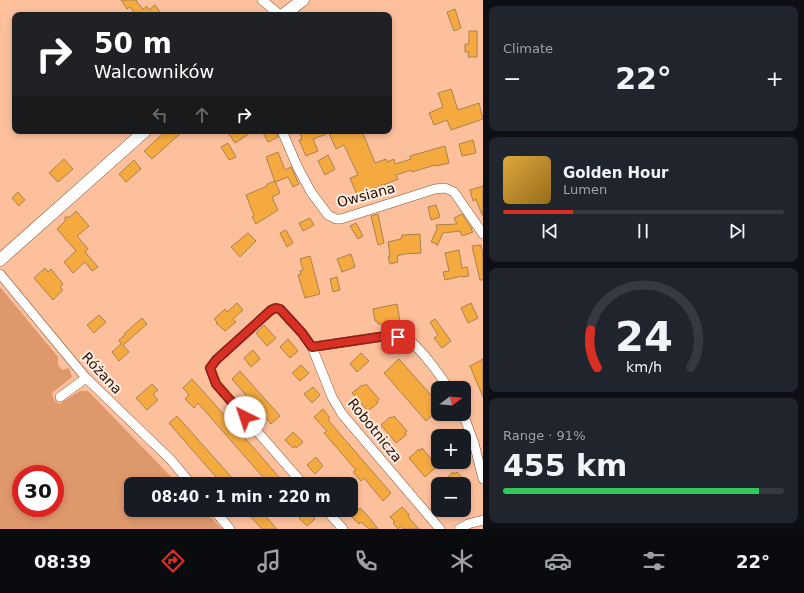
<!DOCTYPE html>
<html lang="en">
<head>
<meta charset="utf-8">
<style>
  body { margin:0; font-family:"DejaVu Sans",sans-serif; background:#20242c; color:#f1f3f6; height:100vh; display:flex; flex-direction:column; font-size:15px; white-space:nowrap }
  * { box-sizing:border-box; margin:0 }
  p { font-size:13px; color:#9ea1a6 }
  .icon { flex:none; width:22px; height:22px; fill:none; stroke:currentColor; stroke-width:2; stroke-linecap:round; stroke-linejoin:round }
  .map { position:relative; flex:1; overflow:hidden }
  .details { display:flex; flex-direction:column; gap:6px; padding:6px; background:#0d0f14; width:321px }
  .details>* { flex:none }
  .banner { position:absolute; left:12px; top:12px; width:380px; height:122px; border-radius:8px; box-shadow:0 2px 6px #0003; background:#202124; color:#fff; overflow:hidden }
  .needle { width:26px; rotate:74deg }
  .tools { position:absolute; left:431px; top:381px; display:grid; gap:8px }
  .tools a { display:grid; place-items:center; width:40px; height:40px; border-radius:8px; background:#171b24; box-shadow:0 2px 6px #0003; font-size:20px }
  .speed { position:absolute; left:12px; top:465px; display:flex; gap:8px; font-size:20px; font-weight:700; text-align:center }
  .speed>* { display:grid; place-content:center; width:52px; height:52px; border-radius:50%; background:#171b24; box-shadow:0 2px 6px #0003; line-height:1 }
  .speed .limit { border:6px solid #d22; background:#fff; color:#111 }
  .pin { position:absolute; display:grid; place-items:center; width:34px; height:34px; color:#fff; margin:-17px; border-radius:8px; box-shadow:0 2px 6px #0006 }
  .me { position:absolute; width:44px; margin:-22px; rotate:319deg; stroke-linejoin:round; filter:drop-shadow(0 0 3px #0008) }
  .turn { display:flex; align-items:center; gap:14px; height:84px; padding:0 16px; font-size:18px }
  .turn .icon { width:52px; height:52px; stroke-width:2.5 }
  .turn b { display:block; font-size:28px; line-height:34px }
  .lanes { display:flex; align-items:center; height:38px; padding:0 16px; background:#0003; justify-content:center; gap:20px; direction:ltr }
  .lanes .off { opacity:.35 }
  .big { font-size:30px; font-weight:700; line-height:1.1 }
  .details .card { flex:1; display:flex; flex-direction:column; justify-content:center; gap:6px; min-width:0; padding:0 14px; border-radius:8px; background:#20242c }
  .details .dial { align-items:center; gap:0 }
  .dial svg { height:104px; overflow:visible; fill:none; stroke:#363941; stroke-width:7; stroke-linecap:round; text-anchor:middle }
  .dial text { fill:#f1f3f6; stroke:none }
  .song { display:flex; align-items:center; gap:12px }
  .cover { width:48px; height:48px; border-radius:6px; background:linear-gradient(135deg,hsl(40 70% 55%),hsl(40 70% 35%)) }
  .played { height:4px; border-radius:2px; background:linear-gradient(90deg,#d93025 25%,#363941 25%) }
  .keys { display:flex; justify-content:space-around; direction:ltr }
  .heat { display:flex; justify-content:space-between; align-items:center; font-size:22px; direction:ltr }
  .charge { height:6px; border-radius:3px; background:linear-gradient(90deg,#34c759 91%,#363941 0) }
  .trip { position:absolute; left:124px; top:477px; width:234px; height:40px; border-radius:8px; background:#171b24; box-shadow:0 2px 6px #0003; font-weight:700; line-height:40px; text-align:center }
  .tabs { display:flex; height:64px; justify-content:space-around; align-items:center; background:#090b0e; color:#9ea1a6 }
  .tabs .icon { width:28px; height:28px }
  .tabs .selected { color:#d93025 }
  .tabs b { font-size:18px; color:#f1f3f6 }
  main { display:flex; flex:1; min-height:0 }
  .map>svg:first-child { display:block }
</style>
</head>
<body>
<main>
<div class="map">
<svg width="483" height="529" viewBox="0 0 483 529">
  <rect width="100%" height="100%" fill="#fdc09d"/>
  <path fill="#df976c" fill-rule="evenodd" d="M0 287 58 357V365L62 370 69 368 72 377 52 393 54 400 59 404 80 391H88L178 484H131V510H204L222 529H0ZM21 474H55V508H21Z"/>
  <g fill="#f5aa40" stroke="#aa814e">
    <path d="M121 0H137L136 1 143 9 147 6 149 10 155 5 162 15H136L130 7 127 9Z"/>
    <path d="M455 9 461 28 454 31 447 12Z"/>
    <path d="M469 31H477V57H468L469 52H465V44H469Z"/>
    <path d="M451 89 458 110 479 103 483 119 451 130 447 120 434 125 429 113 443 107 438 93Z"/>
    <path d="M166 131H183L152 159 144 151Z"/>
    <path d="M227 131H253L235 143Z"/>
    <path d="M262 131H275L278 137 268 142Z"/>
    <path d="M299 131H362L375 163 386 159 387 162 394 159 395 164 411 159 410 156 445 146 449 163 436 166 435 165 412 172 411 170 396 175 398 179 371 190 373 196 360 202 350 178 358 175 344 145 336 149 329 133 313 139 318 151 306 156 299 140 302 139Z"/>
    <path d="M473 140 476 153 462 156 459 144Z"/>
    <path d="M228 143 236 157 229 160 221 147Z"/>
    <path d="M278 152 285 170 291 167 299 184 293 187 288 177 275 182 266 157Z"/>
    <path d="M328 155 335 169 325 175 318 161Z"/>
    <path d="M64 159 73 169 58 182 49 173Z"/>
    <path d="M134 160 141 169 126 182 119 174Z"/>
    <path d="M275 181 280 193 272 197 274 200H273L278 210 256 224 252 217 254 216 246 195 267 186V184Z"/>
    <path d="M483 186V215H482L476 199 473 201 470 190Z"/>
    <path d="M18 192 25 200 19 206 12 198Z"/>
    <path d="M436 205 440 217 431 220 428 207Z"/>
    <path d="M76 211 89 226 77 236 88 249 85 252 98 267 92 271 85 262 73 273 64 262 76 251 57 229 65 221V217H70Z"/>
    <path d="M378 214 384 243 378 245 371 216Z"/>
    <path d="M462 214 472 229H471L473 232 462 236 460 231 443 233 437 246V244L431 242 437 229 436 225 457 224 454 218Z"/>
    <path d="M310 218 314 225 303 231 299 223Z"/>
    <path d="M356 223 363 236 358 239 350 226Z"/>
    <path d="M286 230 293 243 287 247 280 233Z"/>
    <path d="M248 233 256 241 240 257 231 247Z"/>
    <path d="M420 234 421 253 404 254 397 256 398 262 390 264 388 257H390L388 242 401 239 402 235Z"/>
    <path d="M481 245 483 255V280H480L472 246Z"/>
    <path d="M459 250 462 268 467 267 469 276 462 277V276L445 280 443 272 449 271 445 253Z"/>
    <path d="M351 254 355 267 342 272 337 259Z"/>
    <path d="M310 256 320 294 305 298 298 275 301 274 300 271 303 270 300 259Z"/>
    <path d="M45 268 48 272 51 269 63 284 60 287 63 290 53 300 34 278Z"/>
    <path d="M337 277 340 290 333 292 330 279Z"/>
    <path d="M237 303 243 310 233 319 236 322 225 331 216 323 217 322 214 319 225 309 227 312Z"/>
    <path d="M471 303 478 318 468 323 461 308Z"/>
    <path d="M397 304 400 321 381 325 380 323 378 324 377 321H375L373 309Z"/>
    <path d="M99 315 106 322 94 333 87 325Z"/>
    <path d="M142 318 147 324 123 345 129 352 119 361 112 352 121 344 119 340 125 335 124 334Z"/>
    <path d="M435 319 451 341 442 348 434 338 438 335 430 322Z"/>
    <path d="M264 325 276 338 267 346 256 333Z"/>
    <path d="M288 339 298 351 290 358 280 347Z"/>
    <path d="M253 350 260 359 251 367 244 358Z"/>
    <path d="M361 353 369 361 357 372 350 364Z"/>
    <path d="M399 359 438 403V410L426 421 384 373Z"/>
    <path d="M483 359V397L470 366Z"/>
    <path d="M301 365 309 373 300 381 292 373Z"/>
    <path d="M240 371 280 416 271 424 232 379Z"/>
    <path d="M192 379 244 437 285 484H269L198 403 194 408 185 399 189 395 183 388Z"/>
    <path d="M152 384 158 390 153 394 158 400 147 410 136 398Z"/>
    <path d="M366 384 379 399 377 402 378 403 368 411 352 393 362 385 363 386Z"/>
    <path d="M313 387 320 395 312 403 304 394Z"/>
    <path d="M323 409 330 418 328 420 391 493 383 501 364 478 361 481 353 472 356 470 324 433 327 431 314 417Z"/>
    <path d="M177 416 233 479 231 480 234 484H222L169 423Z"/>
    <path d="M394 416 407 431 405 433 406 435 396 443 381 425 390 417 392 418Z"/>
    <path d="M293 432 303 442 296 448 295 446 293 448 285 440Z"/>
    <path d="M422 448 435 464 433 466 435 468 425 477 409 458 419 449 420 451Z"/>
    <path d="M316 457 323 466 315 474 307 465Z"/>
    <path d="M453 472 454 474 457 472 468 484H440Z"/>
    <path d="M402 507 409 514 408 516 410 519 419 529H403L401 526 398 529 393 523 395 522 390 517Z"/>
    <path d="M360 508 368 516 378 529H369L361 522 359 524 351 516Z"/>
    <path d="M253 510H260L277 529H262L248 514Z"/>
    <path d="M307 510 315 519 307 526 299 518Z"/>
  </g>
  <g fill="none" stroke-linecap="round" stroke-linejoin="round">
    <defs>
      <g id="minor">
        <path d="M262 0 280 15"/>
        <path d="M282 131 298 168 311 192 328 215 336 219H341L435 189 445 188 454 192 483 234"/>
        <path d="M0 274 86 378 171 460 191 484"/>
        <path d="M312 347 386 336C394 336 401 337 408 340 419 346 441 376 448 388"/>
        <path d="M60 397 86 378"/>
        <path d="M463 414 474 443 483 479"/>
        <path d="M303 484 216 384 210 368 216 360 271 310 276 308 280 309 302 333 312 347 332 397 342 414 440 529"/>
        <path d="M214 510 230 529"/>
        <path d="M326 510 343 529"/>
        <path d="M459 529 468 524 483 520"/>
      </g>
      <g id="tertiary">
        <path d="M283 15 303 0"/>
        <path d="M0 260 145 131"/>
      </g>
    </defs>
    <use href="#minor" stroke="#865131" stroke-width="10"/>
    <use href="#tertiary" stroke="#865131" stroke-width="13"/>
    <use href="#minor" stroke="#fff" stroke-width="9"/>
    <use href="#tertiary" stroke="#fff" stroke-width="12"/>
  </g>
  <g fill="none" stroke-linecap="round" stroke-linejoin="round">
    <defs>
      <path id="route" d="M245 417 216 384 210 368 216 360 271 310 276 308 280 309 302 333 312 347 386 336 398 337"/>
    </defs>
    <use href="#route" stroke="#8d1f18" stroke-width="10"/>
    <use href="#route" stroke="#d93025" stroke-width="7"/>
  </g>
  <g text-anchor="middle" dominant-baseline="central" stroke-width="4" stroke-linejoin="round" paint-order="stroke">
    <g font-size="14" fill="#251004" stroke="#ffece1">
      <text transform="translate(366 195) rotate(-15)">Owsiana</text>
      <text transform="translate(102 373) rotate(47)">Różana</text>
      <text transform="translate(375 430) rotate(51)">Robotnicza</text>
    </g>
  </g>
</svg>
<div class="tools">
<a><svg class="needle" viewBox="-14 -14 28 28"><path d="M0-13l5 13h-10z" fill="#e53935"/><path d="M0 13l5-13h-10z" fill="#9ea1a6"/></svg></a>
<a>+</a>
<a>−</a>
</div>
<div class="speed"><div class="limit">30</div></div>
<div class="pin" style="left:398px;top:337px;background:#d93025"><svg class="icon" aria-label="arrive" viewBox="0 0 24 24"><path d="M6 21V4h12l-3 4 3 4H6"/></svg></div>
<svg class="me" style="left:245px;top:417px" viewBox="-20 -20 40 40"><circle r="19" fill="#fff"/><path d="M0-13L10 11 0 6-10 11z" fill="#d93025"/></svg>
<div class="trip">08:40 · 1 min · 220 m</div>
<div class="banner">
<div class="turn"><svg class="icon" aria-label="right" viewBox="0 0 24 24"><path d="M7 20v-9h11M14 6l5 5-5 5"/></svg><div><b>50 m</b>Walcowników</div></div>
<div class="lanes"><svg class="icon off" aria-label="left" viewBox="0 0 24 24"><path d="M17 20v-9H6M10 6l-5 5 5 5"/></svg><svg class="icon off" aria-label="ahead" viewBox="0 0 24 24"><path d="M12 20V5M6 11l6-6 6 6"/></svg><svg class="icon" aria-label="right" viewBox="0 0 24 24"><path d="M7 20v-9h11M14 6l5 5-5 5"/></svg></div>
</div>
</div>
<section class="details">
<div class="card"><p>Climate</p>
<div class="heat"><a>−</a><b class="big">22°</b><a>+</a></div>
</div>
<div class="card">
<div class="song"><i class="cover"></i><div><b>Golden Hour</b><p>Lumen</p></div></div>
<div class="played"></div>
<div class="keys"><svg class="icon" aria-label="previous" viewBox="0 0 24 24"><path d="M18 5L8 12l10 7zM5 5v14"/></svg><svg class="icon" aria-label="pause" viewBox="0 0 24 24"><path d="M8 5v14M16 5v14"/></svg><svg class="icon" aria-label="next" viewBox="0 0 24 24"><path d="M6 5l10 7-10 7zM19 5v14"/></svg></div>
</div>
<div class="card dial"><svg viewBox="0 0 100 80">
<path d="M14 69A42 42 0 1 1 86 69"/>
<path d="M14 69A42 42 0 0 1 9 40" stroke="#d93025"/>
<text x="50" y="56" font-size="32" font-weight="700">24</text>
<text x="50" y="72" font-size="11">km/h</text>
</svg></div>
<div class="card"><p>Range · 91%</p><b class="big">455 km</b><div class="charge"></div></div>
</section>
</main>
<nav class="tabs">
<b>08:39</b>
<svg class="icon selected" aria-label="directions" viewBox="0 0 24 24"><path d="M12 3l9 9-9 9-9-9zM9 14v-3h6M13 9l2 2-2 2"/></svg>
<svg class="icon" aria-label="music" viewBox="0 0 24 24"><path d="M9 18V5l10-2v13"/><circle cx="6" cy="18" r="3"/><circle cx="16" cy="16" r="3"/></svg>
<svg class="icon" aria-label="phone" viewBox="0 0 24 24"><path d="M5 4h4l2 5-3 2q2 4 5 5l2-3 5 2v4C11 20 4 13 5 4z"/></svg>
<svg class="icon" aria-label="climate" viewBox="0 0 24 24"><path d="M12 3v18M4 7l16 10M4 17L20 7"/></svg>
<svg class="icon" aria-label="car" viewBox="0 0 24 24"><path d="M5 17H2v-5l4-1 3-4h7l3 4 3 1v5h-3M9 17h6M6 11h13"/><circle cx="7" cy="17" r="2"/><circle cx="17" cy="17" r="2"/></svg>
<svg class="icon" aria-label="filters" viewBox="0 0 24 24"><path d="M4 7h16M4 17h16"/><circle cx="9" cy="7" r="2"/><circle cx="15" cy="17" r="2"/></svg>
<b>22°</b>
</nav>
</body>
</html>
